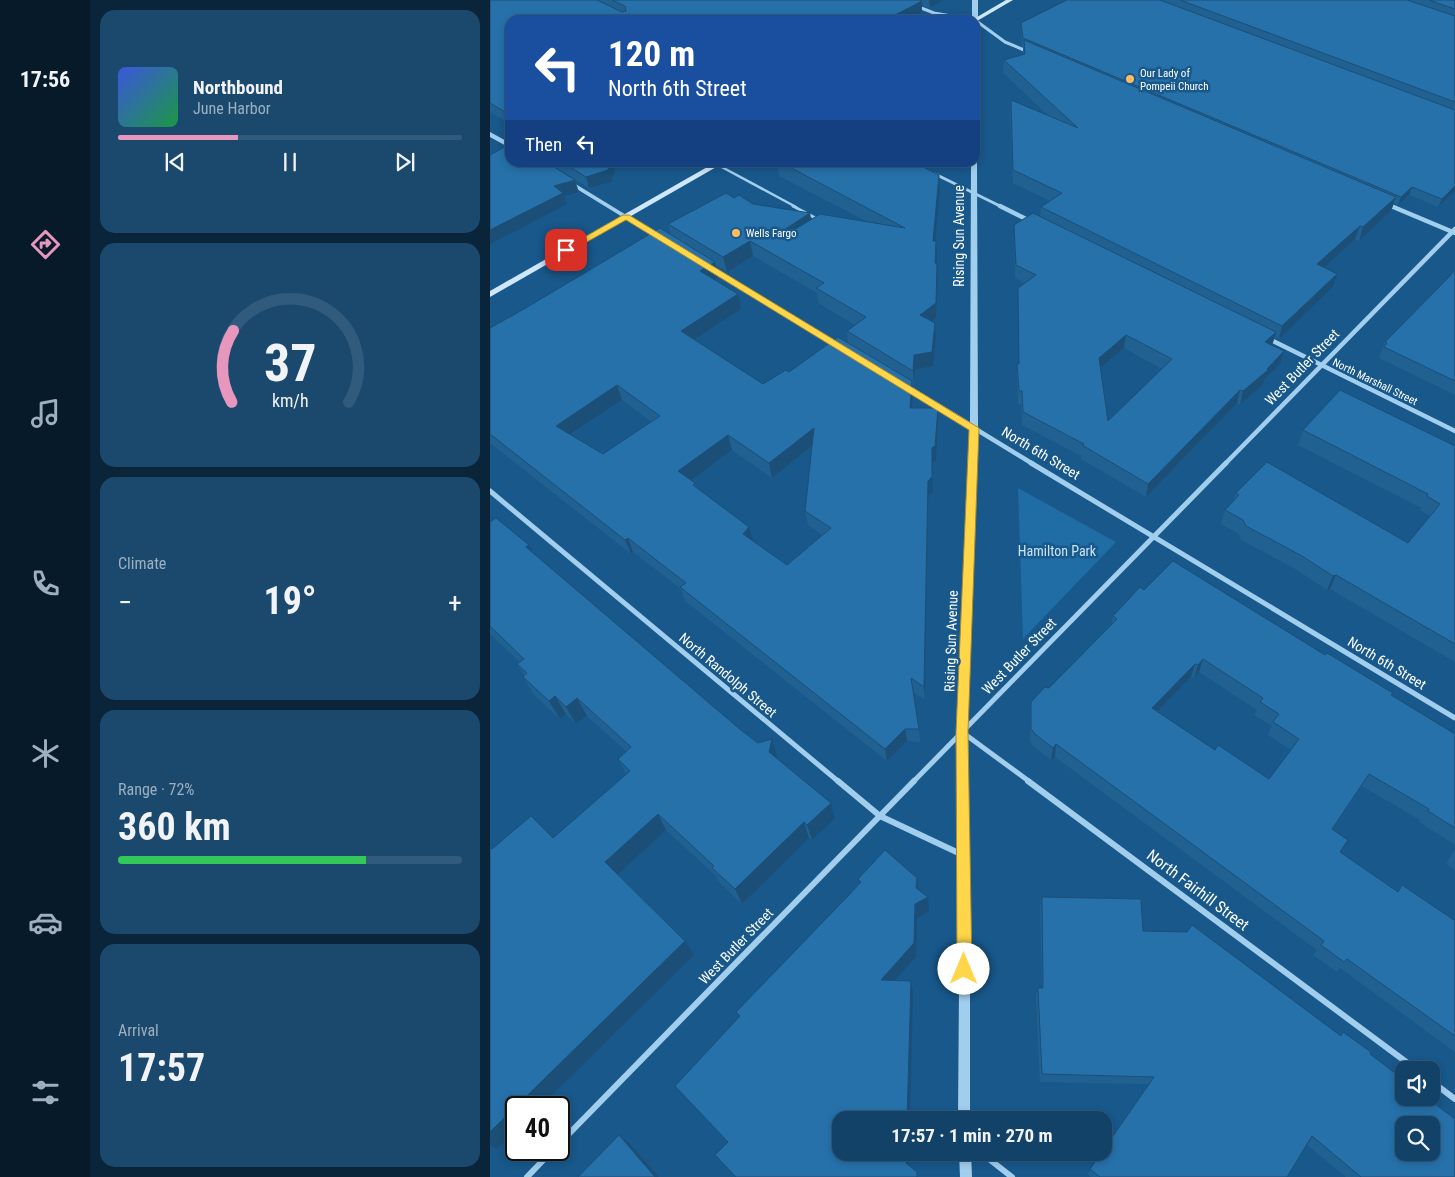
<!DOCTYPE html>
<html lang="en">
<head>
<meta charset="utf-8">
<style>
  body { margin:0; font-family:"Roboto Condensed",sans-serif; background:#1b496e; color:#f1f3f6; height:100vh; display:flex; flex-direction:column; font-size:19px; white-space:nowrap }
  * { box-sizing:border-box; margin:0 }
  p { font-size:16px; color:#9cb0c0 }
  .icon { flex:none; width:28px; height:28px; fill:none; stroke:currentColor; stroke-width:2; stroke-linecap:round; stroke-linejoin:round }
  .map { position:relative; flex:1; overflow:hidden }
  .side { display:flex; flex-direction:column; gap:10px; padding:10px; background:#0a2439; width:400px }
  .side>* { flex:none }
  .hud { position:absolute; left:15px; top:15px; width:475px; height:152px; border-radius:15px; box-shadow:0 2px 8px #0003,0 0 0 1px #315b7c; background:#1a4fa0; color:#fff; overflow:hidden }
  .tools { position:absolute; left:905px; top:1061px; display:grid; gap:10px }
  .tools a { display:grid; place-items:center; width:45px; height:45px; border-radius:10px; background:#124268; box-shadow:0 2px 8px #0003,0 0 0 1px #315b7c; font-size:25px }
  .speed { position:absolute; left:15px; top:1096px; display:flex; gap:10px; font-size:25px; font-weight:700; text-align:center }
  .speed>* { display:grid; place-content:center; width:65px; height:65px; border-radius:50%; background:#124268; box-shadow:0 2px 8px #0003,0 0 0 1px #315b7c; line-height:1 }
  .speed .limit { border:2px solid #111; border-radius:8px; background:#fff; color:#111 }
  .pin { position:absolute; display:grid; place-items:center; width:42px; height:42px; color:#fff; margin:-21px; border-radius:10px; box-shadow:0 2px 8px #0006 }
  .me { position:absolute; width:55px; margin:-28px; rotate:0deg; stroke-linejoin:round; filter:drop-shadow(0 0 4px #0008) }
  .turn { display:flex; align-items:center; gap:18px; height:105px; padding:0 20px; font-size:22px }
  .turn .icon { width:65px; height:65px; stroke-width:2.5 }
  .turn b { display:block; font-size:35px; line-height:42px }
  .then { display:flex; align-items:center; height:48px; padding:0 20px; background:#0003; gap:10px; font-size:19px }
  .big { font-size:38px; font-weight:700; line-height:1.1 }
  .side .widget { flex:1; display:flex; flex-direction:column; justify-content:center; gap:8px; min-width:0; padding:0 18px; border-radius:15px; background:#1b496e }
  .side .dial { align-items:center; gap:0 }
  .dial svg { height:130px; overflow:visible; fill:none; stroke:#315b7c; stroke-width:7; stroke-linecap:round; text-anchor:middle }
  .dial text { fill:#f1f3f6; stroke:none }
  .song { display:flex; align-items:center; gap:15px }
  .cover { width:60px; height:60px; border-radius:8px; background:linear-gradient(135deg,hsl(230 70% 55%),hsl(140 70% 35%)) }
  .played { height:5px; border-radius:2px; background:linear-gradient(90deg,#e797bd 35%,#315b7c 35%) }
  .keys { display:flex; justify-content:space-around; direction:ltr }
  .heat { display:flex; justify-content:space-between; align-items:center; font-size:28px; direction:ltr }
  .charge { height:8px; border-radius:4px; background:linear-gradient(90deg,#34c759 72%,#315b7c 0) }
  .trip { position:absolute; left:342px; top:1111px; width:280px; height:50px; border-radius:15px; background:#124268; box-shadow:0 2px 8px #0003,0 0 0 1px #315b7c; font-weight:700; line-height:50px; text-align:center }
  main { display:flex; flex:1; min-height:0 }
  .menu { display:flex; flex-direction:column; width:90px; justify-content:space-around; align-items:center; background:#071a2a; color:#9cb0c0 }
  .menu .icon { width:35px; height:35px }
  .menu .selected { color:#e797bd }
  .menu b { font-size:22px; color:#f1f3f6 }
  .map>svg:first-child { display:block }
</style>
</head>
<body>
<main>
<nav class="menu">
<b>17:56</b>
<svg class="icon selected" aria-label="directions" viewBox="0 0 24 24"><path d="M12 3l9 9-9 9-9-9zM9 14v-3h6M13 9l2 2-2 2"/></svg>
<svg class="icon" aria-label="music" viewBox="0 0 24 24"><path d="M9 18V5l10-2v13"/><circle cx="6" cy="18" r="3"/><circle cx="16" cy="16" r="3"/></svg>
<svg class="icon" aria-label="phone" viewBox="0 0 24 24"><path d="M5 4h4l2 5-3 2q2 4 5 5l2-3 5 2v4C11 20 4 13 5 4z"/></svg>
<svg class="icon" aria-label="climate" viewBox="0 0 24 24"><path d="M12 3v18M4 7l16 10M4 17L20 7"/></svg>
<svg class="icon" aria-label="car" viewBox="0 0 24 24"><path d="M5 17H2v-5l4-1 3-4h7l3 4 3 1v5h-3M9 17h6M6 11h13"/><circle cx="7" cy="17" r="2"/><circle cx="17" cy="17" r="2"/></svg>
<svg class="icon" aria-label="filters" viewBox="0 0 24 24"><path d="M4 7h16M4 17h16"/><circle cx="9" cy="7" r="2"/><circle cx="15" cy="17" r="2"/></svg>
</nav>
<section class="side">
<div class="widget">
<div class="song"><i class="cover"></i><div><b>Northbound</b><p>June Harbor</p></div></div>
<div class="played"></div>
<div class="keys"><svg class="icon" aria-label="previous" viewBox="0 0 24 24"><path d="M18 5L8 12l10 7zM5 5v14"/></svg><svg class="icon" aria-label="pause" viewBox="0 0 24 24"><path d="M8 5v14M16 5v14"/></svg><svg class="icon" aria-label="next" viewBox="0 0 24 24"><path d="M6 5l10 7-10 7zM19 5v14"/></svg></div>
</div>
<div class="widget dial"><svg viewBox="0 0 100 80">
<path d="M14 69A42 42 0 1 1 86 69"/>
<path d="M14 69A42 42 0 0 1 15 25" stroke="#e797bd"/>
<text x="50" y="56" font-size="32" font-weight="700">37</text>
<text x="50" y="72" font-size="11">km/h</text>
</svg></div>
<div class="widget"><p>Climate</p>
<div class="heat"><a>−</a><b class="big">19°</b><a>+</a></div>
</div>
<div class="widget"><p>Range · 72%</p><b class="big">360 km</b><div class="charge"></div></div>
<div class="widget"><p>Arrival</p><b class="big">17:57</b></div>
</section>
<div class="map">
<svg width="965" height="1177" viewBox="0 0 965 1177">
  <rect width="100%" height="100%" fill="#18588b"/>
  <path fill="#206ca4" d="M528 488 626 542 533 639Z"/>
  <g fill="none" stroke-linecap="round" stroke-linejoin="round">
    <path stroke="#a2ceee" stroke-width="2.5" d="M228 165 306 207"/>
    <path stroke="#a2ceee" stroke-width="3" d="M303 206 329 220"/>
    <g stroke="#a2ceee" stroke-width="3">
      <path d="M426 6 444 13 485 20 515 42 539 52"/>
      <path d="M445 174 512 207"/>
      <path d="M896 204 904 207"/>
    </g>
    <g stroke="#a2ceee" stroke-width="4.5">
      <path d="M510 206 540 221"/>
      <path d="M901 206 965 233"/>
      <path d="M779 339 965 431"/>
      <path d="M484 428 543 464"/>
      <path d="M735 464 965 229"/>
    </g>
    <g stroke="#a2ceee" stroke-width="5">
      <path d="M541 463 965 718"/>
      <path d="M0 491 349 782"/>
      <path d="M472 732 540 782"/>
      <path d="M423 782 736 463"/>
    </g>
    <g stroke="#a2ceee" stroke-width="6">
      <path d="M348 781 390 816 475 856"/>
      <path d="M538 781 927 1070"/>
      <path d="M941 1081 965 1099"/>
      <path d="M69 1144 424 781"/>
      <path d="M490 1152 522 1177"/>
      <path d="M37 1177 63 1150"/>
    </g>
    <g fill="#a2ceee" fill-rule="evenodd">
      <path d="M482 0H488V102L485 104V20H482Z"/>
      <path d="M0 132 20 143V148L0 137Z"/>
      <path d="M485 160 487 162 488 428 477 732 480 856V1120H468L470 856 467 732 480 429 410 386 411 384H417L480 422 481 162H485Z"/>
      <path d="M79 180 174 238 175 239 174 240H170L77 183 76 182Z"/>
      <path d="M217 264 355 346 356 348 355 350H349L215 267V265Z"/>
      <path d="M469 1152H481L482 1177H470Z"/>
    </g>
    <g fill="#cfe7fa" fill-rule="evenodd">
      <path d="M516 0H523L487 21 482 20Z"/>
      <path d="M226 162H235L0 297V291Z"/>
    </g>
  </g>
  <g fill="#216192" fill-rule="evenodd">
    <path d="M0 0H453L440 8 432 5V12L416 20H20V124L0 112Z"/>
    <path d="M577 0H965V191L948 207 919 195 908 205 904 203 901 211 869 241 865 239 834 268 843 287 789 339 785 337 782 345 790 364 775 379 774 383 750 405 747 403 656 497 591 459V456L532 425 531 404 528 405 527 378V364H529L528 302V288L535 283 525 278 524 239V225L550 216 551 207 560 201 523 183 520 113 521 100 560 117 513 73 514 60 533 55V46H532L531 31V23ZM634 348 672 369 618 421 610 369Z"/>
    <path d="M56 162H125L126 166 121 182 99 188Z"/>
    <path d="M287 162H423L449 175 450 190 445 241 447 256 446 263 448 279 446 318 442 321 446 338 443 366 425 370 424 386 422 385 423 396 422 408H448V423L446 461 442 463 443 492 438 495 435 700 423 692 429 729 430 742 417 741 397 761 195 601 191 589 143 552 141 554 0 443V328L181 235 178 224 244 198 263 204 320 213 321 220 376 221 289 176ZM263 256 327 293 328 303 365 325 357 331 358 343 273 384 205 340 251 309 224 280 228 277 226 265 237 272ZM132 400 162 422 113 454 81 435ZM322 446 315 511 318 525 332 535 297 565 263 541 207 487 201 480 242 450 282 478Z"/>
    <path d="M965 270V395L889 358 895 342 958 278Z"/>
    <path d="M813 430 965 446V662L840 589 837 590 807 570 751 540 749 534 731 524 735 510 743 502 746 493 918 543 940 516 930 510 931 508 808 445Z"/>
    <path d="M0 522 43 553 252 731 287 756V758L345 819 322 840 319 838 252 904 229 882 226 876 176 830 128 874 195 941 204 955 7 1149 0 1145V847L2 849 63 838 136 774 128 759 136 751 97 716 86 724 76 714 70 719 44 695 33 677 35 676 27 664 30 662 0 634Z"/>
    <path d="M654 590 812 642 835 655 903 693 901 696 965 734V845L929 822 930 820 872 786 842 830 850 852 907 891 912 885 963 919 965 917V1052L850 968 847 972 823 955 827 950 565 757 561 760 543 746 540 741V715L541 702 559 688 621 625 623 616ZM709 672 767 710 764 715 782 726 778 735 801 750 779 779 725 750 667 712 701 677 704 678Z"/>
    <path d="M965 849V870L956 864Z"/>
    <path d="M552 897 653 931 849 1035 853 1032 880 1054 965 1177H856L817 1145 797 1177H601L598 1174 600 1169 659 1084 550 1082 546 996 548 988H552L550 907Z"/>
  </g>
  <g fill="#1b4f77">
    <path d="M439 0H453L440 8Z"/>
    <path d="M432 1V12L416 20H395Z"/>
    <path d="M120 162H125L126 166 121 182 99 188 96 177Z"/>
    <path d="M449 175 450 190 444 256 443 241Z"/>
    <path d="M85 180 89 192 74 196 77 204 0 244V230L64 186Z"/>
    <path d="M965 186V191L948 207 952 199Z"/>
    <path d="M922 187 919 195 908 205 911 197Z"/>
    <path d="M906 197 901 211 869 241 873 227Z"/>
    <path d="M320 213 322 228 297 244 293 233 294 230Z"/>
    <path d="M870 226 865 239 823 278 827 264Z"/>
    <path d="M260 241 263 256 237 272 233 257Z"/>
    <path d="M446 241 447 256 445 278V263Z"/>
    <path d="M225 262 228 277 214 286 210 271Z"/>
    <path d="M447 264 448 279 446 318 431 330 430 315Z"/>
    <path d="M847 274 843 287 789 339 792 326Z"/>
    <path d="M248 294 251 309 195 346 191 331Z"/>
    <path d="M445 323 446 338 443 366 425 370 424 386 423 371 424 355Z"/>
    <path d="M786 332 782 345 771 356 775 342Z"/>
    <path d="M636 335 634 348 607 371 609 358Z"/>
    <path d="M794 351 790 364 775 379 774 383 750 405 753 391Z"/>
    <path d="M422 381 423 396 421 423 420 408Z"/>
    <path d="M127 385 132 400 72 440 66 426Z"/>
    <path d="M750 390 747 403 656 497 658 484Z"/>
    <path d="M448 408V423L446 461 442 463 443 492 438 495 435 700 434 687 438 481Z"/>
    <path d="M324 428 327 442 282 478 279 463Z"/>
    <path d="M238 435 242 450 193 486 188 471Z"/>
    <path d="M259 527 263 541 253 534Z"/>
    <path d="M138 538 143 552 141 554 135 540Z"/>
    <path d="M39 545 49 564 36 547Z"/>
    <path d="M846 575 840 589 837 590 843 576Z"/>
    <path d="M713 659 709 672 704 678 708 665Z"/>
    <path d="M705 664 701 677 658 721 662 708Z"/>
    <path d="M65 696 76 714 70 719 59 701Z"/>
    <path d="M87 698 97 716 86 724 76 707Z"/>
    <path d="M415 729 417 741 397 761 395 749Z"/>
    <path d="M282 739 287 756 284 769 279 752Z"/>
    <path d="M566 744 565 757 561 760 563 748Z"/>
    <path d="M341 803 345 819 322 840 317 825Z"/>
    <path d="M168 814 176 830 125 877 115 862Z"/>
    <path d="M314 822 319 838 252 904 245 889Z"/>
    <path d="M427 878 429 892 426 888Z"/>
    <path d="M438 897 439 911 427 918 426 957 394 992 391 980 425 904Z"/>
    <path d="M195 941 204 955 49 1108H26V1130L7 1149 0 1145V1132Z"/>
    <path d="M421 981 423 993 420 1120H417Z"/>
    <path d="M129 1135 140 1144 169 1177H165Z"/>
    <path d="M416 1152H419L418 1171 416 1163Z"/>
  </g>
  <g fill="#2671aa" stroke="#1b4f77" fill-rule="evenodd">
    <path d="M0 0H107L132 12 136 11 135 6 122 0H429L432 1 395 20H20V115L0 103Z"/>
    <path d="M577 0H670L965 110V186L952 199 922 187 911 197 533 38 531 23Z"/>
    <path d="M690 0H917L965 16V102Z"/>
    <path d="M939 0H965V9Z"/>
    <path d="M534 40 906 197 873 227 870 226 827 264 847 274 792 326 551 207 572 193 523 170 521 100 588 128 514 60 535 54Z"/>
    <path d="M20 144V162H56L85 180 64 186 73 193 0 230V155Z"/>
    <path d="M72 162H120L118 170 96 177Z"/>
    <path d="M290 162H423L449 175 443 241H446L445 263 447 264 446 303 430 315 445 323 442 352 424 355 423 371 357 331 376 317 326 288 334 283 260 241 233 257 178 224 236 193 244 198 249 195 263 204 320 213 294 230 293 233 296 235 330 214 415 228Z"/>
    <path d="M543 213 786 332 775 342 794 351 777 369 778 370 753 391 750 390 658 484 592 445 594 444 533 412 532 391H529L527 364H529L528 288 546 275 526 265 524 225ZM636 335 682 359 618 421 609 358Z"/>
    <path d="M170 228 225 262 210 271 248 294 191 331 273 384 296 370 299 372 348 337 422 381 420 408H448L445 446 442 448V477L438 481 434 687 421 678 429 729H415L395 749 190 587 196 583 138 538 135 540 0 434V328L34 309ZM127 385 170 416 113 454 66 426ZM324 428 315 511 341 528 297 565 253 534 259 527 203 485 205 483 188 471 238 435 279 463Z"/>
    <path d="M965 270V381L894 347 897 343 895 342 958 278Z"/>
    <path d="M850 390 965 446V644L846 575 843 576 812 556 756 526 753 520 735 510 749 495 746 493 777 462 918 543 950 504 937 496 938 494 813 430Z"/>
    <path d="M6 518 39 545 36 547 252 731 268 743 282 739 279 752 341 803 317 825 314 822 245 889 222 868 224 866 168 814 115 862 195 941 0 1132V847L2 849 41 816 63 838 140 771 128 759 141 747 87 698 76 707 65 696 59 701 33 677 37 673 27 664 34 659 0 626V522Z"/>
    <path d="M683 561 835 655 837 653 903 693 901 695 965 734V828L938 811 939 809 879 774 842 829 858 840 850 852 908 892 912 885 964 920 965 918V1036L857 959 854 962 831 945 834 941 566 744 563 748 545 734 541 729V702L555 687 559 688 627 619 623 616 650 587 654 590ZM713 659 773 698 770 702 789 714 783 722 809 739 779 779 728 745 725 750 662 708 705 664 708 665Z"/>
    <path d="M395 850 427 878 426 888 438 897 425 904 424 943 391 980 421 981 417 1120H351V1152H416V1163L427 1172V1177H246L225 1155 238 1142 185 1086 250 1016 246 1012 358 896 371 882 368 879Z"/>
    <path d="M552 897 651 899 653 931 697 932 702 925 851 1036 853 1032 881 1052 880 1054 914 1080V1098H937L965 1119V1177H871L822 1136 797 1177H610L600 1169 612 1152H614V1149L664 1077 552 1074 548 988H553ZM914 1125H941V1152H914Z"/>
    <path d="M129 1135 165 1177H88Z"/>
  </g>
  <path fill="#ffd54a" stroke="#a68a30" d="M133 215H139L489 428 478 732 482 969 480 974 474 976 469 974 467 969 466 732 479 430 136 220 79 252 76 253 72 250Z"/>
  <g fill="#ffbd5f" stroke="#18588b" stroke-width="2">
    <circle cx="640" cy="79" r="5"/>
    <circle cx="246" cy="233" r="5"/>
  </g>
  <g text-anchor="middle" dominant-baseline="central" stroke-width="5" stroke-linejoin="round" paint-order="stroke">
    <g font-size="11" fill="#fff" stroke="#18588b" text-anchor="start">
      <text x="650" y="73">Our Lady of<tspan x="650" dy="13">Pompeii Church</tspan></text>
      <text x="256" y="233">Wells Fargo</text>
    </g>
    <g font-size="11" fill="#fff" stroke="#18588b">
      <text transform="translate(885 382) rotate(26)">North Marshall Street</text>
    </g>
    <g font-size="14" fill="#fff" stroke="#18588b">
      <text transform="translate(469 236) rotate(-90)">Rising Sun Avenue</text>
      <text transform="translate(812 367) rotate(-46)">West Butler Street</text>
      <text transform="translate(551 453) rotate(31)">North 6th Street</text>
      <text transform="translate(461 641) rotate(-88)">Rising Sun Avenue</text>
      <text transform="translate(529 656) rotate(-46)">West Butler Street</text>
      <text transform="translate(897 663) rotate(31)">North 6th Street</text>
      <text transform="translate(238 675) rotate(40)">North Randolph Street</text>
      <text transform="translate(246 946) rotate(-46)">West Butler Street</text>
    </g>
    <g font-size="14" fill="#c8e5fa" stroke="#18588b">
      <text x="567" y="551">Hamilton Park</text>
    </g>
    <g font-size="16" fill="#fff" stroke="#18588b">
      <text transform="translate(708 890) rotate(37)">North Fairhill Street</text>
    </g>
  </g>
</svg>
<div class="tools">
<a><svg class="icon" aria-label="sound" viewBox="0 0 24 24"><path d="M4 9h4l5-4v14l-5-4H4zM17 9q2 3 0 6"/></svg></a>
<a><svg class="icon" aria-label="search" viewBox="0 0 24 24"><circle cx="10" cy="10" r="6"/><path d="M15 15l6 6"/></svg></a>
</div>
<div class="speed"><div class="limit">40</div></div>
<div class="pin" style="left:76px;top:250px;background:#d93025"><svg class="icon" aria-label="arrive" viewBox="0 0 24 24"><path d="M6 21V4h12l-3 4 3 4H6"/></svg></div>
<svg class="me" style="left:474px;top:969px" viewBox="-20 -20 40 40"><circle r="19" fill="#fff"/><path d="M0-13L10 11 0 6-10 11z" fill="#ffd54a"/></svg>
<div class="trip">17:57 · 1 min · 270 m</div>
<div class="hud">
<div class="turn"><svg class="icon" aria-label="left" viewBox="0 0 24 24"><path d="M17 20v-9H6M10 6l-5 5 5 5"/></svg><div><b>120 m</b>North 6th Street</div></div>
<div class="then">Then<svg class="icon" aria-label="left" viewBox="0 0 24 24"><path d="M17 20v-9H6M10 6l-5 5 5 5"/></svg></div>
</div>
</div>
</main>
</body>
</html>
